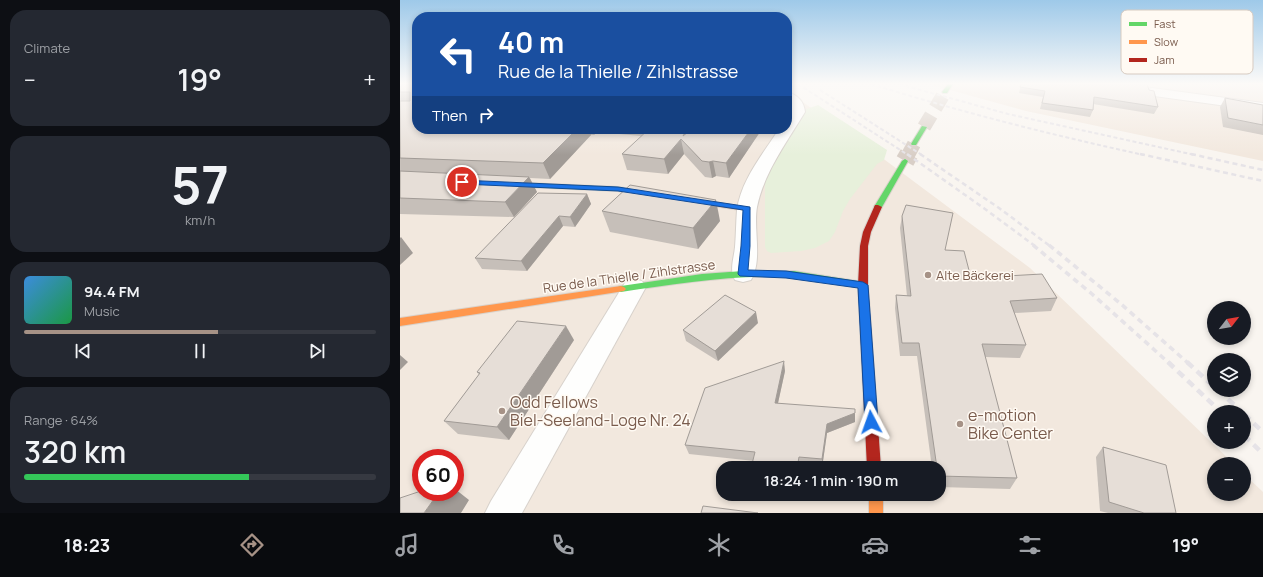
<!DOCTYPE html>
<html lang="en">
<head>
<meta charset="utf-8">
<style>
  body { margin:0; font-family:Manrope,sans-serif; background:#242831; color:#f1f3f6; height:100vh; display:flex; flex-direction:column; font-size:15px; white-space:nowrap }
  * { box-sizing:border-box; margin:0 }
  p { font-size:13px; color:#9ea1a6 }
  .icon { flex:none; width:22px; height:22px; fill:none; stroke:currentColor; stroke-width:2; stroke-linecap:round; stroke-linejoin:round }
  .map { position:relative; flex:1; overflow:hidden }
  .panel { display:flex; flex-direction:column; gap:10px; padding:10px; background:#0d0f14; width:400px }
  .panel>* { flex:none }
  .hud { position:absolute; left:12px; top:12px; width:380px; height:122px; border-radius:16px; box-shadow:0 2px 6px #0003; background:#1a4fa0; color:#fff; overflow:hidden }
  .needle { width:26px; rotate:59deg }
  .fabs { position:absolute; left:807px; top:301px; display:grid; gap:8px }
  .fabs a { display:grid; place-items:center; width:44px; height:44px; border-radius:50%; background:#171b24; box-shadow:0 2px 6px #0003; font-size:20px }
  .speed { position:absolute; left:12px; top:449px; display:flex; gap:8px; font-size:20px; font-weight:700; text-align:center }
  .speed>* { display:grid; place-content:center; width:52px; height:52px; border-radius:50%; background:#171b24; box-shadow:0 2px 6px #0003; line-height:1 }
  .speed .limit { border:6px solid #d22; background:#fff; color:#111 }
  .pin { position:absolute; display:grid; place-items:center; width:34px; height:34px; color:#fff; margin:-17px; border:2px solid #fff; border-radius:50%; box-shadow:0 1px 4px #0007 }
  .me { position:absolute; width:44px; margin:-22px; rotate:356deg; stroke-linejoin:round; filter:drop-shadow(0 0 3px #0008) }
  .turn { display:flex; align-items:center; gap:14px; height:84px; padding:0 20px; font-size:18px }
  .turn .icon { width:52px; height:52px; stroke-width:2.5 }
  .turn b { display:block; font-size:28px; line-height:34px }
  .then { display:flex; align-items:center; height:38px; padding:0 20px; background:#0003; gap:8px; font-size:15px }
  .big { font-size:30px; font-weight:600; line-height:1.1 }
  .panel .widget { flex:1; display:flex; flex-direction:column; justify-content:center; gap:6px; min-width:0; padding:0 14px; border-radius:16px; background:#242831 }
  .panel .dial { align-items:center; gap:0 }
  .dial b { font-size:52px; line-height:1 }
  .song { display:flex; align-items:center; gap:12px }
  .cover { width:48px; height:48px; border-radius:6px; background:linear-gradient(135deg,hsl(210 70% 55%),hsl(140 70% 35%)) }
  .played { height:4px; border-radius:2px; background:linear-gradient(90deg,#a69286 55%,#363941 55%) }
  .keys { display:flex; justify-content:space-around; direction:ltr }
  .heat { display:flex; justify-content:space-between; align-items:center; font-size:22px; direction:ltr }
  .charge { height:6px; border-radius:3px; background:linear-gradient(90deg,#34c759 64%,#363941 0) }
  .trip { position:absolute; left:316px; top:461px; width:230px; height:40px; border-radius:16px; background:#171b24; box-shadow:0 2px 6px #0003; font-weight:600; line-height:40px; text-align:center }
  .tabs { display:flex; height:64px; justify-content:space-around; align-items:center; background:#090b0e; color:#9ea1a6 }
  .tabs .icon { width:28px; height:28px }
  .tabs .selected { color:#a69286 }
  .tabs b { font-size:18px; color:#f1f3f6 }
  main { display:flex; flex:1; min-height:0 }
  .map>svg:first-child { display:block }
</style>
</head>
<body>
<main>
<section class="panel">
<div class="widget"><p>Climate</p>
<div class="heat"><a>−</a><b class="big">19°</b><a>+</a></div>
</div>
<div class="widget dial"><b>57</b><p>km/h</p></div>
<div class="widget">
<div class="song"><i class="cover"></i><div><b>94.4 FM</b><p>Music</p></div></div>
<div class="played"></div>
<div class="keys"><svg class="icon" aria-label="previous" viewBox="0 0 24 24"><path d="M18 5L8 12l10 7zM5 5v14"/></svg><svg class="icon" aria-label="pause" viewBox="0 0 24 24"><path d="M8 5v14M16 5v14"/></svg><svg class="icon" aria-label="next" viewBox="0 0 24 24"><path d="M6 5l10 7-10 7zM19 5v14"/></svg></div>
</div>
<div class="widget"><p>Range · 64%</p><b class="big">320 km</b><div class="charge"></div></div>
</section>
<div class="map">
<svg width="863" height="513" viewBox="0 0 863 513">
  <rect width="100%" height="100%" fill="#f9f5f0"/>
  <g fill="#f2e8de" fill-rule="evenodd">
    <path d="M0 84 17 129H387V91L481 157 630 268 834 464H814V494H844V474L863 492V513H0ZM21 458H55V492H21ZM323 468H539V494H323Z"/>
    <path d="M528 84H863V161L626 111Z"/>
  </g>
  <path fill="#e7f0db" d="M418 105 487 150 484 160 477 164 450 199 443 211 435 232 429 241 415 248 401 251 371 253 367 251 365 247V180L370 167 404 110Z"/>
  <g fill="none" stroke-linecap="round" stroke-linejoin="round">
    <g stroke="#d9cfc7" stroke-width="14" stroke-dasharray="14 8" stroke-linecap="butt">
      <path d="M524 127 545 92"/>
      <path d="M508 155 514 144"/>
    </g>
    <path stroke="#d9cfc7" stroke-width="19" stroke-dasharray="19 10" stroke-linecap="butt" d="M505 161 509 154"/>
    <defs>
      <g id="street">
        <path d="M752 88 863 103V111L747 95 745 92 747 89Z"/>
        <path d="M387 92C398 95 404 102 405 112 387 142 364 172 357 207 353 229 363 260 351 280L343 282 335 280C329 270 334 258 335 247 336 235 336 222 337 210 341 180 363 154 379 129H387V118L391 112 390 105 387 103Z"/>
        <path d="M234 279 242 281 246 287 122 513H85L91 501 226 281Z"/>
      </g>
      <g id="fast">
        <path d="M548 84H553L547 93H543L542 92Z"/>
        <path d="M522 126 527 127 516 145H512L511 144Z"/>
        <path d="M505 159 508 161 482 207 478 209H475L474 207 502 161Z"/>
        <path d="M101 182 218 187 255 193 259 195 255 197 218 191 104 186 100 184Z"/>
        <path d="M343 271H394L463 282 466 283 468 285 466 287 463 288C437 284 411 278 385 277 330 275 275 284 221 292L218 291 216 289 218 287 221 286 302 274Z"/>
      </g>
      <g id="slow">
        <path d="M284 198 347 207 351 209 347 211 287 202H284L283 200Z"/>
        <path d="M221 286 224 287 226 289 224 291 0 326V318Z"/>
        <rect x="469" y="494" width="14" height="19"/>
      </g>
      <path id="jam" d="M475 205H478L482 207 471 232 468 246V285L481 468H467L458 285 460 246 463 232Z"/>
    </defs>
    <use href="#street" stroke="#d7d1cb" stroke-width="2"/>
    <use href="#fast" stroke="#d9d2cb" stroke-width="2"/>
    <use href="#slow" stroke="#d9d2cb" stroke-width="2"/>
    <use href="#jam" stroke="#d9d2cb" stroke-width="2"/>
    <use href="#street" fill="#fefefd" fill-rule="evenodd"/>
    <use href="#fast" fill="#63d668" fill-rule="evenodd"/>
    <use href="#slow" fill="#ff974d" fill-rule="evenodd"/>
    <use href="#jam" fill="#b3261e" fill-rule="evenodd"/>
    <g stroke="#e6e3e7" stroke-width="2" stroke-dasharray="4 2.5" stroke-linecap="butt">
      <path d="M398 84 508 155"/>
      <path d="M471 84C561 112 652 135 744 155"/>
      <path d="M499 84 608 114 795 155"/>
      <path d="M420 90 522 155"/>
    </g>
    <g stroke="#e6e3e7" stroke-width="2.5" stroke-dasharray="5 3.5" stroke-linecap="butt">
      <path d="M507 154 585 209 635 246"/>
      <path d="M520 154 599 208 650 246"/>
      <path d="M740 154 863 181"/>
      <path d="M791 154 863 170"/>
    </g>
    <g stroke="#e6e3e7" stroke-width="3.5" stroke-dasharray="6 4.5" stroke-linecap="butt">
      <path d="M633 245 692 294 769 363"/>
      <path d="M649 245 721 304 788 363"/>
    </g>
    <g stroke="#e6e3e7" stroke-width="4.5" stroke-dasharray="8 5.5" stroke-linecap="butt">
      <path d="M768 362 821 412"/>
      <path d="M787 362 814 387"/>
      <path d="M818 390 842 412"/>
      <path d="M844 414 863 432"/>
      <path d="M844 435 863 454"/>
    </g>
  </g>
  <g fill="#c6bfb9">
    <path d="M0 84H17V129H362L329 178 316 176 312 178 305 177 284 154 268 174 227 170 222 154 242 136 196 132 194 135H191L150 179 130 178 137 192 114 217 0 214Z"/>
    <path d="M621 84 749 90 758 107 754 114 693 104V110L690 117 640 109 643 97 619 93Z"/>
    <path d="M825 98 863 125V135L823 127 820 107Z"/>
    <path d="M187 194 191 204 175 227 163 226 127 271 82 269 75 258Z"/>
    <path d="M202 211 320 221 298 249 210 232Z"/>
    <path d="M502 216 545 250 571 278 657 298 651 311 614 313 626 345 620 358 585 357 617 478 610 489 539 487V468H532L517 356H500L495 308 496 295 507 296 500 228Z"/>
    <path d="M358 323 318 361 286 341 283 330Z"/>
    <path d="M174 340 109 440 58 434 44 421 79 375 77 372Z"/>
    <path d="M385 371 378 403 455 413V422L427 433 422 468 289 454 285 445Z"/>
    <path d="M703 447 776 513H708L700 511 696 457Z"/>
  </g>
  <g fill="#a19b96">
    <path d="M177 129H189L191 135 150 179 143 163Z"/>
    <path d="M192 129H195L196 132 194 135Z"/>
    <path d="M287 129H298L283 136Z"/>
    <path d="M351 129H362L329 178 326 163Z"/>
    <path d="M281 139 284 154 268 174 264 159Z"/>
    <path d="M313 161 316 176 312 178 309 162Z"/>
    <path d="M129 177 137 192 114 217 105 202Z"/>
    <path d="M187 194 191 204 175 227 170 217Z"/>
    <path d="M316 200 320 221 298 249 293 228Z"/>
    <path d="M159 216 163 226 127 271 121 261Z"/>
    <path d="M1 237 13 253 0 265V238Z"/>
    <path d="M356 312 358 323 318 361 315 351Z"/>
    <path d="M166 326 174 340 109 440 97 427Z"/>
    <path d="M0 355 8 362 0 370Z"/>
    <path d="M384 361 385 371 376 412 375 403Z"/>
    <path d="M455 413V422L427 433 422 468V459L427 424Z"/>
    <path d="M399 457V468H397Z"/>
    <path d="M55 489 69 500 61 513H24L39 492H55Z"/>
  </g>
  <g fill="#e6ded7" stroke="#a19b96">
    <path d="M0 84H17V129H177L143 163 0 158V101H10V92H0Z"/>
    <path d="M621 84H747L749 90 754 91 758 107 694 97 693 110 642 103 645 91 620 87Z"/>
    <path d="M825 98 863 105V125L828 118Z"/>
    <path d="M249 129H287L283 136 292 129H351L326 163 313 161 309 162 302 161 281 139 264 159 222 154Z"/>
    <path d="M0 171 129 177 105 202 0 198Z"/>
    <path d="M230 185 316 200 293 228 202 211Z"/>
    <path d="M138 193 187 194 170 217 159 216 121 261 75 258Z"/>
    <path d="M506 205 553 213 545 250 564 251 571 278 642 274 657 298 610 301 626 345 582 344 617 478 539 476V468H537L519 343H502L496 295 511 296 502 216Z"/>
    <path d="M325 295 356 312 315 351 283 330Z"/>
    <path d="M117 321 166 326 97 427 44 421 80 373 77 372Z"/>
    <path d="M384 361 375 403 455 409V413L427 424 422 459 399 457 397 468H351L355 452 285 445 305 388Z"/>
    <path d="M703 447 766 465 776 513H744L709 502Z"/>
    <path d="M21 491V492H39L24 513H0V498Z"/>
    <path d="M303 506 358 513H301Z"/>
  </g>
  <linearGradient id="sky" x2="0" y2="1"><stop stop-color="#9ec9e9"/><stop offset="0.54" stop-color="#fcfaf8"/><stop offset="1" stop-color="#fcfaf8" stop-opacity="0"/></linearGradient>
  <rect width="863" height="155" fill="url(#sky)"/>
  <path fill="#1a73e8" stroke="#114b97" d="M60 180 218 187 350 207V246L348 270 386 271 463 282 468 285 478 422 476 426 471 428 467 426 465 422 458 288 386 278 340 276 338 274 341 246 343 210 218 191 62 184 60 183Z"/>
  <g fill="#a69286" stroke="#fffaf3" stroke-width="1.5">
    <circle cx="528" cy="275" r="4"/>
    <circle cx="102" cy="411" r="4"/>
    <circle cx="560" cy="424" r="4"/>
  </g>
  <g text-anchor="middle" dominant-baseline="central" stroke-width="3" stroke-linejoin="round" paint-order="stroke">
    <g font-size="13" fill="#7a5c4d" stroke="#fffaf3" text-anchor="start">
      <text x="536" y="275">Alte Bäckerei</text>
    </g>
    <g font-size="13" fill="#7a5c4d" stroke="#fffaf3">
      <text transform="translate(229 276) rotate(-8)">Rue de la Thielle / Zihlstrasse</text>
    </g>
    <g font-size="16" fill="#7a5c4d" stroke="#fffaf3" text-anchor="start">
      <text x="110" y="402">Odd Fellows<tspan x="110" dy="18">Biel-Seeland-Loge Nr. 24</tspan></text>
      <text x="568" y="415">e-motion<tspan x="568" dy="18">Bike Center</tspan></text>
    </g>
  </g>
  <rect x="721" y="10" width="132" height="64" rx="6" fill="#fffaf3" stroke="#d7cbc1" stroke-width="1"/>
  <rect x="729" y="22" width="18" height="4" fill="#63d668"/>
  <rect x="729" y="40" width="18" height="4" fill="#ff974d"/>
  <rect x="729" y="58" width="18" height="4" fill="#b3261e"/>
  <g font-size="11" fill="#7a5c4d">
    <text x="754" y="28">Fast</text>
    <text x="754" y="46">Slow</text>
    <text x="754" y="64">Jam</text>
  </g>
</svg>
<div class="fabs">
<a><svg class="needle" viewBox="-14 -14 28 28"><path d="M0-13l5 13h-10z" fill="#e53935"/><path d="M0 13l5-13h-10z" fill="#9ea1a6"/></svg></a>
<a><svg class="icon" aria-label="layers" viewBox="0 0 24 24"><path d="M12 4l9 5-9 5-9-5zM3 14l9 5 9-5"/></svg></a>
<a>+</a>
<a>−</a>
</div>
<div class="speed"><div class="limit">60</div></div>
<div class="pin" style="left:62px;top:182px;background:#d93025"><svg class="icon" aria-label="arrive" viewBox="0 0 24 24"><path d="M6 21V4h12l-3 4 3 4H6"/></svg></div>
<svg class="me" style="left:471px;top:422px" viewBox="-20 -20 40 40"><path d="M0-17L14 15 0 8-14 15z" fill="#1a73e8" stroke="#fff" stroke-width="4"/></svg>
<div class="trip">18:24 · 1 min · 190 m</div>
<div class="hud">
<div class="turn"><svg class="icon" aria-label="left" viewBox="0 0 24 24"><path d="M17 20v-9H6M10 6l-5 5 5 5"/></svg><div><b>40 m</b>Rue de la Thielle / Zihlstrasse</div></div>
<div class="then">Then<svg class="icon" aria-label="right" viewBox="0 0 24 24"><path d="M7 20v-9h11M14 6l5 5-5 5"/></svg></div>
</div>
</div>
</main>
<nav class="tabs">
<b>18:23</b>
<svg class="icon selected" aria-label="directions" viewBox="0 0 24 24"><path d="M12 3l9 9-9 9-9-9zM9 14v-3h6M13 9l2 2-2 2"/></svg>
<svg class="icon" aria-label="music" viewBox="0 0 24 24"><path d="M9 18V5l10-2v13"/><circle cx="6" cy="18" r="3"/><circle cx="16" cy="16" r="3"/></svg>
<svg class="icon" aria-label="phone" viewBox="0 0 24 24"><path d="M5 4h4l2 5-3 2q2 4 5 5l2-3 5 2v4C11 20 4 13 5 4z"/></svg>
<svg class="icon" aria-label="climate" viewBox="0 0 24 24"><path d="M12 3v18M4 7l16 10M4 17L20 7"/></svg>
<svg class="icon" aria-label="car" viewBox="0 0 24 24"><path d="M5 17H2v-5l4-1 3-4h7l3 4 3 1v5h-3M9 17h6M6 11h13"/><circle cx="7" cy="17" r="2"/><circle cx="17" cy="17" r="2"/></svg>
<svg class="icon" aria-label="filters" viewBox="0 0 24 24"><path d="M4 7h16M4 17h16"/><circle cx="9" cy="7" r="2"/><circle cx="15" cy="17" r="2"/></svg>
<b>19°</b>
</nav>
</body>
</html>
